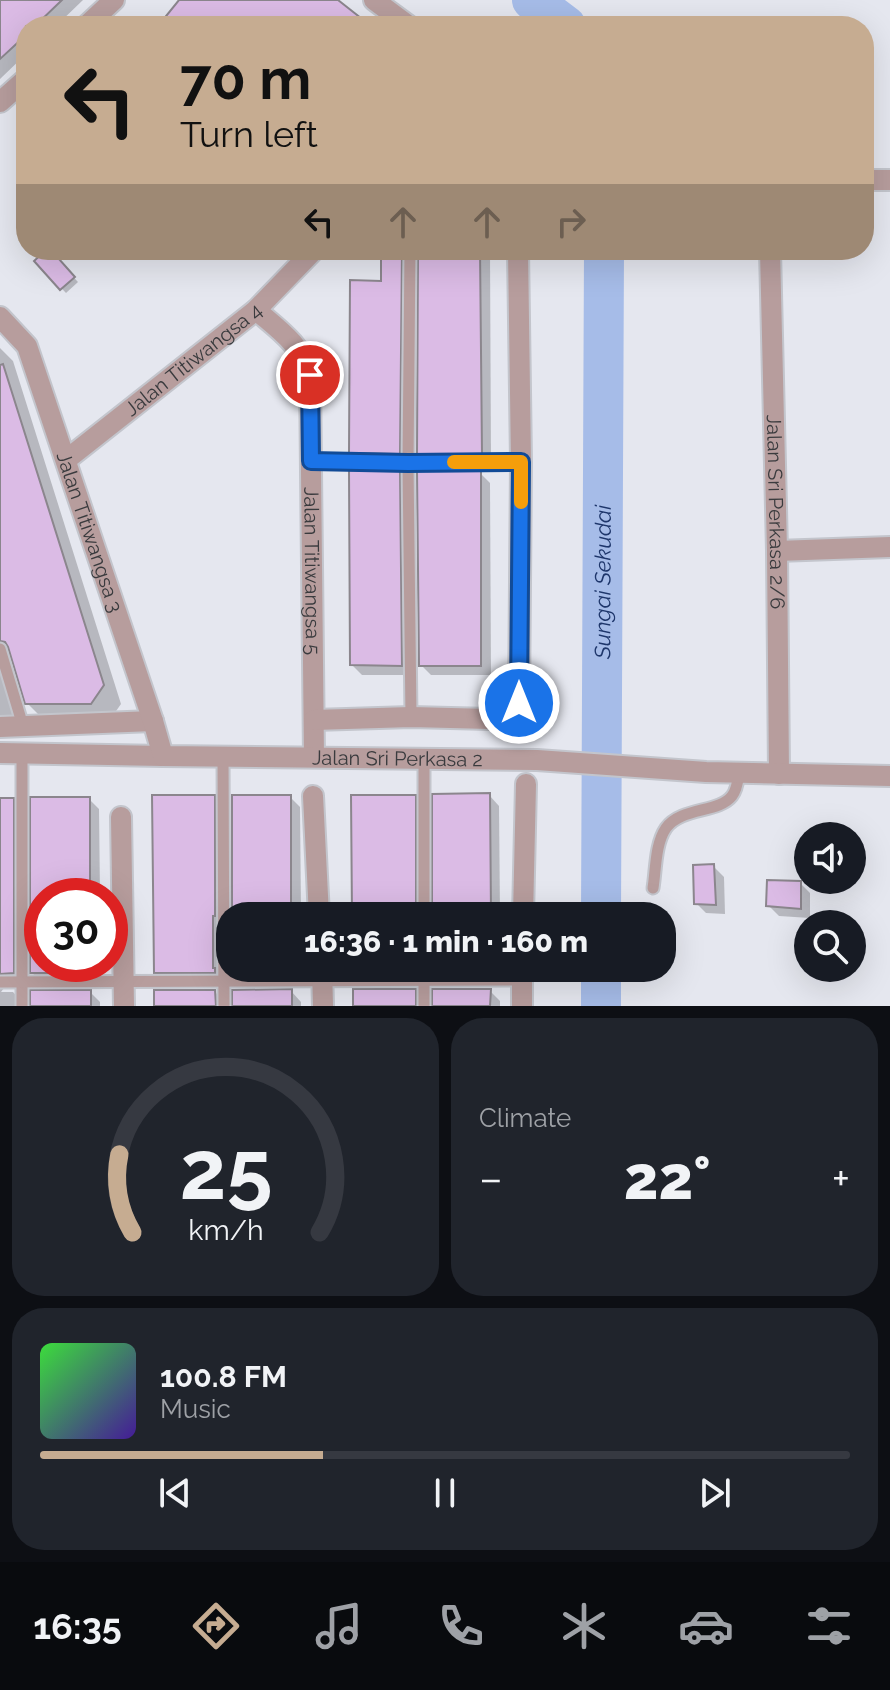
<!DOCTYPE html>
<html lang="en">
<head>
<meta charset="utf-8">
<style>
  body { margin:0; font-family:Raleway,sans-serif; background:#20242c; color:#f1f3f6; height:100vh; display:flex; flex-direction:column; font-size:30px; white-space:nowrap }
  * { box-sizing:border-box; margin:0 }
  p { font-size:26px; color:#9ea1a6 }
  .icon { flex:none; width:44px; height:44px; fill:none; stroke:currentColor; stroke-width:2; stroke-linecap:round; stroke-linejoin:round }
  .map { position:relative; height:1006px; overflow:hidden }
  .panel { display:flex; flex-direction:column; gap:12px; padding:12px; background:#0d0f14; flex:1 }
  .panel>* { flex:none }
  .banner { position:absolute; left:16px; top:16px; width:858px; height:244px; border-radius:32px; box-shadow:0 8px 32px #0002; background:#c6ac91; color:#111; overflow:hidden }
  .tools { position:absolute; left:794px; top:822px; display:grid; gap:16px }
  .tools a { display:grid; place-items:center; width:72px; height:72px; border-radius:50%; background:#171b24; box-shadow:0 8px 32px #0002; font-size:40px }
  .speed { position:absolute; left:24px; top:878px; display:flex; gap:16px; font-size:40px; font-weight:700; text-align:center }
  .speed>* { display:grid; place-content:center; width:104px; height:104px; border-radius:50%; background:#171b24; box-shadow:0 8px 32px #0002; line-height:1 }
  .speed .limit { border:12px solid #d22; background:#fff; color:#111 }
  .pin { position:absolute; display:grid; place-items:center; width:68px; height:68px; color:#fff; margin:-34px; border:4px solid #fff; border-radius:50%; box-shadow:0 2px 8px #0007 }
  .me { position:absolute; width:88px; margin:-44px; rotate:0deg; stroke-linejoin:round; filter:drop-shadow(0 0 6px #0008) }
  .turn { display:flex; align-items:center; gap:28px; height:168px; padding:0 32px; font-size:36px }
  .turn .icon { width:104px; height:104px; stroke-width:2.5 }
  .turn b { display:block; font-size:56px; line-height:68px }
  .lanes { display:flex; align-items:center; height:76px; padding:0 32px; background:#0003; justify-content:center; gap:40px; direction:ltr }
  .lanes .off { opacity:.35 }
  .big { font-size:60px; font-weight:800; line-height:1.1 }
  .panel .tile { flex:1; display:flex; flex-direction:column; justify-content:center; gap:12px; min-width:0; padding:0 28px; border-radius:32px; background:#20242c }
  .panel .dial { align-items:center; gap:0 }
  .dial svg { height:208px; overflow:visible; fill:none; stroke:#363941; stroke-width:7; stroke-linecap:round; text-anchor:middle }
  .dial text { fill:#f1f3f6; stroke:none }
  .song { display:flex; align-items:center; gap:24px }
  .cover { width:96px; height:96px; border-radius:12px; background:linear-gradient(135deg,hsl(120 70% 55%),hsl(260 70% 35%)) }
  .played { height:8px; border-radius:4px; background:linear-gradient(90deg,#c6ac91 35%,#363941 35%) }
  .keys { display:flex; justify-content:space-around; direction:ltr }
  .heat { display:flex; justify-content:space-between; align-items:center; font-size:44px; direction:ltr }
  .panel .tiles { flex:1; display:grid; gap:12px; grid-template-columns:1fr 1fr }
  .tile:last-child { grid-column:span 2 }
  .trip { position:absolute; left:216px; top:902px; width:460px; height:80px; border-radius:32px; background:#171b24; box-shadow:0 8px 32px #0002; font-weight:800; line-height:80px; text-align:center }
  .menu { display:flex; height:128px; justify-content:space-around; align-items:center; background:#090b0e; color:#9ea1a6 }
  .menu .icon { width:56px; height:56px }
  .menu .selected { color:#c6ac91 }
  .menu b { font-size:36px; color:#f1f3f6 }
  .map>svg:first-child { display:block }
</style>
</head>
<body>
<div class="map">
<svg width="890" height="1006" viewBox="0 0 890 1006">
  <rect width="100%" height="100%" fill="#e5e7ef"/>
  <g fill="#0003">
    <path d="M0 0H83L56 26H26V54L0 79Z"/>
    <path d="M48 250 78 282 66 293 36 261Z"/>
    <path d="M383 250H408L409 464 361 463 351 452 383 283Z"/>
    <path d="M420 250H490L491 463 429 464 419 454Z"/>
    <path d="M0 348 13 361 121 704 109 721H45L27 703 13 656 9 670 24 722H0Z"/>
    <path d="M399 473 409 484 411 675H362L352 665Z"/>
    <path d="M480 473 490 483 491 675H431L421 665Z"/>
    <path d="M489 795 499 806 500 916H434Z"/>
    <path d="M214 797 224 807 225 982H166L156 972Z"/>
    <path d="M290 797 300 807 301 916H234Z"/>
    <path d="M415 797 425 807V916H354Z"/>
    <path d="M32 799H89L99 809 100 896H42V964H100V983H43L32 973Z"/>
    <path d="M0 800H13L23 810V983L7 984 1 992H13L23 1003V1006H0Z"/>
    <path d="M713 866 724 877 725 914 706 913 696 903Z"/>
    <path d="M800 883 810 893V918L779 916 768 905Z"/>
    <path d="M234 968H301V982H245L234 972Z"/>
    <path d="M355 968H500V981H445L433 970 427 973 425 981 365 982 355 971Z"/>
    <path d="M291 991 301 1002V1006H234Z"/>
    <path d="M490 991 500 1001V1006H434Z"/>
    <path d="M90 992 100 1002V1006H32Z"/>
    <path d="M215 992 225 1002V1006H156Z"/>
  </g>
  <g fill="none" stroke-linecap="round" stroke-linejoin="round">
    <g stroke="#a6bce8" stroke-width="40">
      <path d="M532 0 566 26"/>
      <path id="s1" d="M601 916 604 250"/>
      <path d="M601 1006V968"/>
    </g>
  </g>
  <g fill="#dbbbe5" stroke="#8b868d" stroke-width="2">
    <path d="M0 0H62L35 26H26V35L0 59Z"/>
    <path d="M179 0H338L371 26H158Z"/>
    <path d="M46 250H51L75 277 60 290 34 261Z"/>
    <path d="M381 250H402L400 454 349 453 350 280 381 281Z"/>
    <path d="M418 250H480L482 454H417Z"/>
    <path d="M3 364 104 685 91 704H25L8 647 5 642 0 641V365Z"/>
    <path d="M349 470 400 471 402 666 350 665Z"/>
    <path d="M417 471H481V666H419Z"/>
    <path d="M490 793 491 916H432V794Z"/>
    <path d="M152 795H215V916H213V968H215V973H154Z"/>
    <rect x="232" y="795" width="59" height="121"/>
    <path d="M351 795H416V916H352Z"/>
    <path d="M30 797H90V896H42V964H91V973H30Z"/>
    <path d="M0 798H14V973L0 974Z"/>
    <path d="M714 864 716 905 694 904 693 865Z"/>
    <path d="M767 880 801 881V909L766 906Z"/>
    <path d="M292 989V1006H232V990Z"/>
    <rect x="353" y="989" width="63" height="17"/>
    <path d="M432 989H491L490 1006H432Z"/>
    <rect x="30" y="990" width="61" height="16"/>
    <path d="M154 990H215L216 1006H154Z"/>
  </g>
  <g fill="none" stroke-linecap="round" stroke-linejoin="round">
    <defs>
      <g id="service">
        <path d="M410 250 408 463 411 717"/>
        <path d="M311 461 408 463 521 462"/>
        <path d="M0 649 23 726"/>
        <path d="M22 754V1006"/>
        <path d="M223 756 224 1006"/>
        <path d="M424 758V916"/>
        <path d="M653 888C656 870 655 844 666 828 681 807 719 813 732 796 737 790 738 780 739 773"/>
        <path d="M0 982 522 980"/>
        <path d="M424 1006V968"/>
      </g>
      <g id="minor">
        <path d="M374 0 409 26"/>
        <path d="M86 26 114 0"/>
        <path d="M0 102 26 79"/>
        <path d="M864 180H890"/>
        <path id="s2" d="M770 250 777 551 779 774"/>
        <path id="s3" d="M256 310C278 329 302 345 310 375L314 757"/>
        <path id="s4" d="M66 460 256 310 314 250"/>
        <path d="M777 551 890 547"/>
        <path d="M314 720 411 717 490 719 507 712 519 703 521 462 518 250"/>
        <path d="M0 727 153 721"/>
        <path d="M0 753 163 756"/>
        <path d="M313 796 319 916"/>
        <path d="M121 817 124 1006"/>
        <path d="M523 916 526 784"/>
        <path d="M322 968 323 1006"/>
        <path d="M522 968V1006"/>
      </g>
      <g id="tertiary">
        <path id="s5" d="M0 317 27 346 153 721 163 756 537 760 706 772 890 776"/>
      </g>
    </defs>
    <use href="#service" stroke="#c3c5cc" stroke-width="15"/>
    <use href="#minor" stroke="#c3c5cc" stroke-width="24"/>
    <use href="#tertiary" stroke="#c3c5cc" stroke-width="24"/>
    <use href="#service" stroke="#b79d9d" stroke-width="11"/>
    <use href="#minor" stroke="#b79d9d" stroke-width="20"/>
    <use href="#tertiary" stroke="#b79d9d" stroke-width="20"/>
  </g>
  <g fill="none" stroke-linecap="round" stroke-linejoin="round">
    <defs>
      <path id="route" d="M310 375 311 461 408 463 521 462 519 703"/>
    </defs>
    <use href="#route" stroke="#114b97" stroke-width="20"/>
    <use href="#route" stroke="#1a73e8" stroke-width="14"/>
    <path stroke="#f59e0b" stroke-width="14" d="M454 462H521V502"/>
  </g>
  <g text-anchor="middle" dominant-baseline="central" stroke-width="7" stroke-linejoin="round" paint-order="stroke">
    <g font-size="20" fill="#3a3b3e" stroke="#f2f4fd">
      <text stroke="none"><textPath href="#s4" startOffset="162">Jalan Titiwangsa 4</textPath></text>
      <text stroke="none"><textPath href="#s2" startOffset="262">Jalan Sri Perkasa 2/6</textPath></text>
      <text stroke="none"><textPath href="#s5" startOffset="236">Jalan Titiwangsa 3</textPath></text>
      <text stroke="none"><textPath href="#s3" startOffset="282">Jalan Titiwangsa 5</textPath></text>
      <text stroke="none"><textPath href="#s5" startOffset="706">Jalan Sri Perkasa 2</textPath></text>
    </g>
    <g font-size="22" font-style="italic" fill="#1e366b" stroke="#f2f4fd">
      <text stroke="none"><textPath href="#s1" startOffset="334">Sungai Sekudai</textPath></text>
    </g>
  </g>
</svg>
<div class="tools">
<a><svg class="icon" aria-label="sound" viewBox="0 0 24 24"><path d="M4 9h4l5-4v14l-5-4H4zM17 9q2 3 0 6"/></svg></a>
<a><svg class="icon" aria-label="search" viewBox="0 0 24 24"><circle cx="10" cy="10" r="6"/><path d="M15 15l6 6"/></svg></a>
</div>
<div class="speed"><div class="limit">30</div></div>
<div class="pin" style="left:310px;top:375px;background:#d93025"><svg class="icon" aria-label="arrive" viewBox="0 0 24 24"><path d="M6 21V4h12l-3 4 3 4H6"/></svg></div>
<svg class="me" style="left:519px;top:703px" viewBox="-20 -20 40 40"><circle r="17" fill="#1a73e8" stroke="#fff" stroke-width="3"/><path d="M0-11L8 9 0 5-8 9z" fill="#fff"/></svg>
<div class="trip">16:36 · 1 min · 160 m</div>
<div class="banner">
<div class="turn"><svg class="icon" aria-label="left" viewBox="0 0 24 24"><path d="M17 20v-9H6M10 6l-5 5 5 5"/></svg><div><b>70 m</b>Turn left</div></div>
<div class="lanes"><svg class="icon" aria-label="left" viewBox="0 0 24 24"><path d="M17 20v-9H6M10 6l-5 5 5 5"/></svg><svg class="icon off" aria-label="ahead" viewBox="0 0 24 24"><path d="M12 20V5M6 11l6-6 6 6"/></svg><svg class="icon off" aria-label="ahead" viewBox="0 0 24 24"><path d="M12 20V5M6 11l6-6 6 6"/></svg><svg class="icon off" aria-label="right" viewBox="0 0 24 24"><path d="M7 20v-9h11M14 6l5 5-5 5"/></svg></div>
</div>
</div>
<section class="panel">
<div class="tiles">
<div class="tile dial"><svg viewBox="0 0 100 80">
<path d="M14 69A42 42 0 1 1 86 69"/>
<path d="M14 69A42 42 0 0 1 9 39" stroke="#c6ac91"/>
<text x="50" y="56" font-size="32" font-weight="700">25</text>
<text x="50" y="72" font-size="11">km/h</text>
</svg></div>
<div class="tile"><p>Climate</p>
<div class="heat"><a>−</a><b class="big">22°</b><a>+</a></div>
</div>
<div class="tile">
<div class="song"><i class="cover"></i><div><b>100.8 FM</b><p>Music</p></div></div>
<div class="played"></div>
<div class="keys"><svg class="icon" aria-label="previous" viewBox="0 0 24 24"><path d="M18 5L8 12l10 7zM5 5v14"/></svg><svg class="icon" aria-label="pause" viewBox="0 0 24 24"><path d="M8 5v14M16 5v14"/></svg><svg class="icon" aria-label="next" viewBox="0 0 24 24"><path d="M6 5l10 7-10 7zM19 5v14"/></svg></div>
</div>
</div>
</section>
<nav class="menu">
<b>16:35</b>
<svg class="icon selected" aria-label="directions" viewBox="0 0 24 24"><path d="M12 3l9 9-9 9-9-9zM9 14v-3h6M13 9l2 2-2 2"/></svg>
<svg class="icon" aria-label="music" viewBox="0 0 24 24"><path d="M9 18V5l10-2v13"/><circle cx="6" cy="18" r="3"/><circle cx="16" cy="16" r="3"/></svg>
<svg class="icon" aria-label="phone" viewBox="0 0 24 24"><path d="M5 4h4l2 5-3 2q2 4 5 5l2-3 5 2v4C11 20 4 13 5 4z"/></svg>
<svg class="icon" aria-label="climate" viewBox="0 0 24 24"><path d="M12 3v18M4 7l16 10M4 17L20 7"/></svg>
<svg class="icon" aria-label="car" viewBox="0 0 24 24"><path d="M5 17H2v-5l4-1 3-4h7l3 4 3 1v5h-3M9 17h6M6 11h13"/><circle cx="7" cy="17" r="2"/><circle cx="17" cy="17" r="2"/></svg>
<svg class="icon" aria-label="filters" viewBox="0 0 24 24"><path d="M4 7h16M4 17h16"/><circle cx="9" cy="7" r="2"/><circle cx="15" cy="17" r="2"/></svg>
</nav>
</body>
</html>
